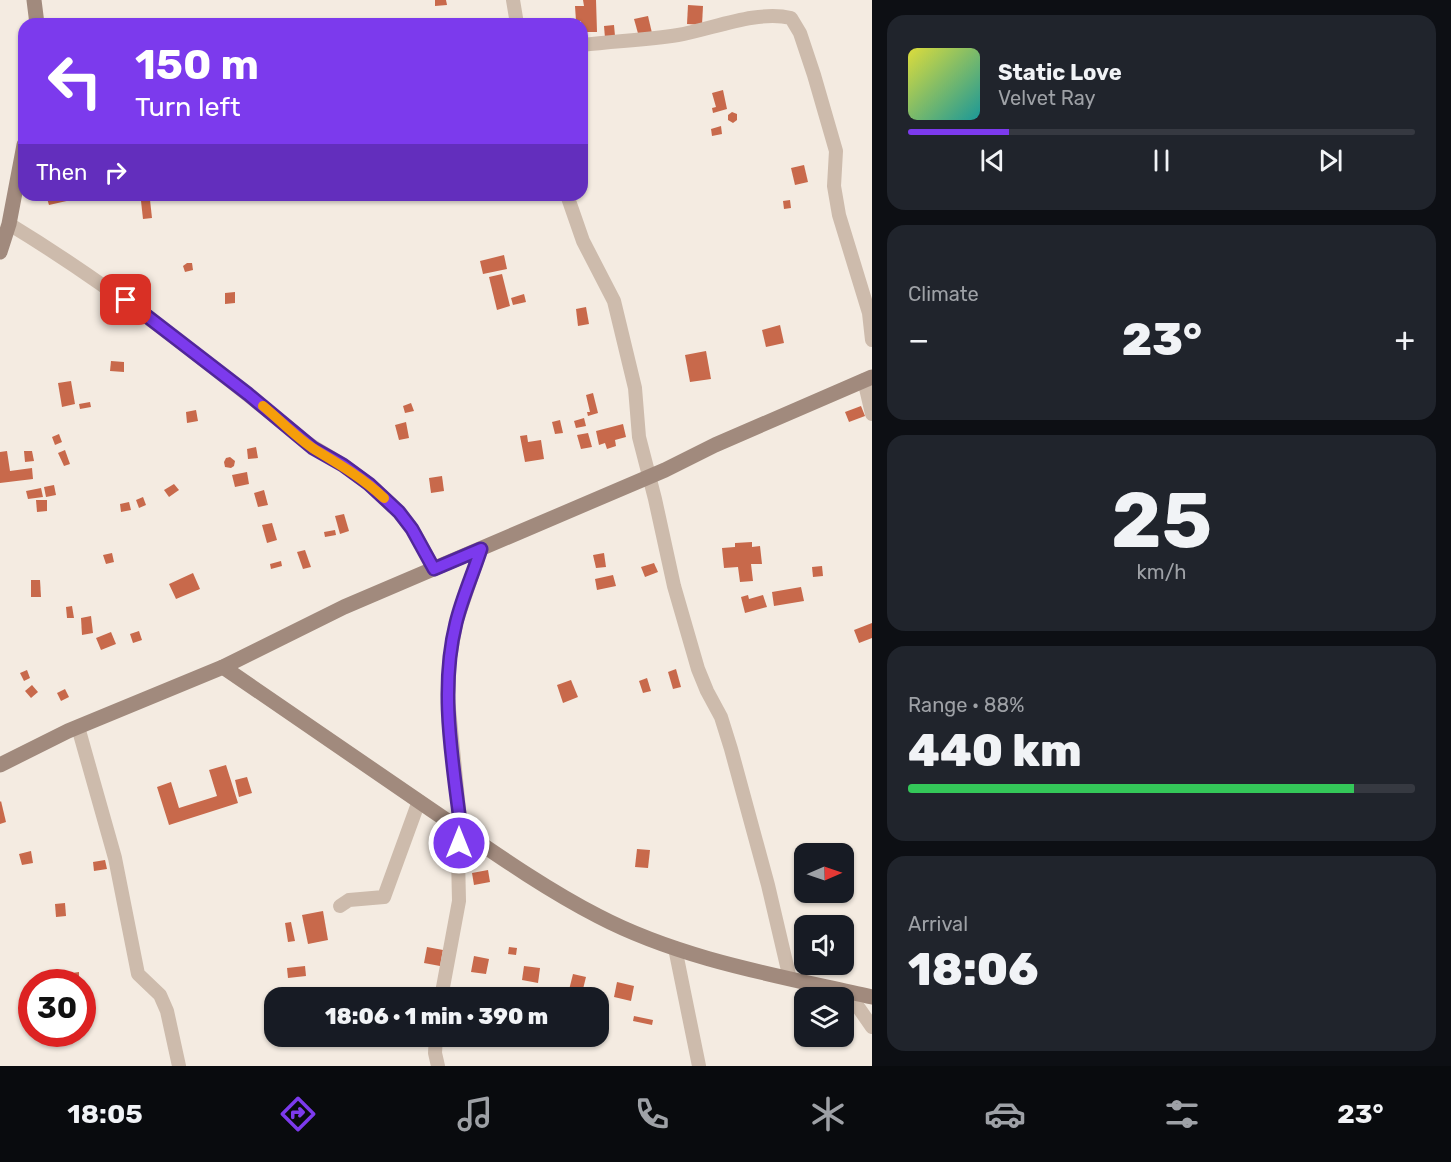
<!DOCTYPE html>
<html lang="en">
<head>
<meta charset="utf-8">
<style>
  body { margin:0; font-family:Rubik,sans-serif; background:#20242c; color:#f1f3f6; height:100vh; display:flex; flex-direction:column; font-size:22px; white-space:nowrap }
  * { box-sizing:border-box; margin:0 }
  p { font-size:20px; color:#9ea1a6 }
  .icon { flex:none; width:33px; height:33px; fill:none; stroke:currentColor; stroke-width:2; stroke-linecap:round; stroke-linejoin:round }
  .map { position:relative; flex:1; overflow:hidden }
  .drawer { display:flex; flex-direction:column; gap:15px; padding:15px; background:#0d0f14; width:579px }
  .drawer>* { flex:none }
  .banner { position:absolute; left:18px; top:18px; width:570px; height:183px; border-radius:18px; box-shadow:0 2px 4px #0004; background:#7c3aed; color:#fff; overflow:hidden }
  .needle { width:39px; rotate:88deg }
  .controls { position:absolute; left:794px; top:843px; display:grid; gap:12px }
  .controls a { display:grid; place-items:center; width:60px; height:60px; border-radius:12px; background:#171b24; box-shadow:0 2px 4px #0004; font-size:30px }
  .speed { position:absolute; left:18px; top:969px; display:flex; gap:12px; font-size:30px; font-weight:700; text-align:center }
  .speed>* { display:grid; place-content:center; width:78px; height:78px; border-radius:50%; background:#171b24; box-shadow:0 2px 4px #0004; line-height:1 }
  .speed .limit { border:9px solid #d22; background:#fff; color:#111 }
  .pin { position:absolute; display:grid; place-items:center; width:51px; height:51px; color:#fff; margin:-26px; border-radius:12px; box-shadow:0 3px 9px #0006 }
  .me { position:absolute; width:66px; margin:-33px; rotate:0deg; stroke-linejoin:round; filter:drop-shadow(0 0 4px #0008) }
  .turn { display:flex; align-items:center; gap:21px; height:126px; padding:0 18px; font-size:27px }
  .turn .icon { width:78px; height:78px; stroke-width:2.5 }
  .turn b { display:block; font-size:42px; line-height:51px }
  .then { display:flex; align-items:center; height:57px; padding:0 18px; background:#0003; gap:12px; font-size:22px }
  .big { font-size:45px; font-weight:800; line-height:1.1 }
  .drawer .widget { flex:1; display:flex; flex-direction:column; justify-content:center; gap:9px; min-width:0; padding:0 21px; border-radius:18px; background:#20242c }
  .drawer .dial { align-items:center; gap:0 }
  .dial b { font-size:78px; line-height:1 }
  .song { display:flex; align-items:center; gap:18px }
  .cover { width:72px; height:72px; border-radius:9px; background:linear-gradient(135deg,hsl(60 70% 55%),hsl(180 70% 35%)) }
  .played { height:6px; border-radius:3px; background:linear-gradient(90deg,#7c3aed 20%,#363941 20%) }
  .keys { display:flex; justify-content:space-around; direction:ltr }
  .heat { display:flex; justify-content:space-between; align-items:center; font-size:33px; direction:ltr }
  .charge { height:9px; border-radius:4px; background:linear-gradient(90deg,#34c759 88%,#363941 0) }
  .trip { position:absolute; left:264px; top:987px; width:345px; height:60px; border-radius:18px; background:#171b24; box-shadow:0 2px 4px #0004; font-weight:800; line-height:60px; text-align:center }
  .menu { display:flex; height:96px; justify-content:space-around; align-items:center; background:#090b0e; color:#9ea1a6 }
  .menu .icon { width:42px; height:42px }
  .menu .active { color:#7c3aed }
  .menu b { font-size:27px; color:#f1f3f6 }
  main { display:flex; flex:1; min-height:0 }
  .map>svg:first-child { display:block }
</style>
</head>
<body>
<main>
<div class="map">
<svg width="872" height="1066" viewBox="0 0 872 1066">
  <rect width="100%" height="100%" fill="#f4ebe1"/>
  <g fill="#c8694b">
    <path d="M435 0H446L447 5 435 6Z"/>
    <path d="M583 0H596L597 32H582L581 21H576L575 6H584Z"/>
    <path d="M688 5 703 6 702 25 687 24Z"/>
    <path d="M648 16 652 33 639 37 634 19Z"/>
    <path d="M614 25 615 36 605 38 604 26Z"/>
    <path d="M723 90 727 109 713 113 712 108 716 107 712 93Z"/>
    <path d="M732 112 737 114V120L733 123 728 120V115Z"/>
    <path d="M721 126 722 134 712 136 711 129Z"/>
    <path d="M804 165 808 182 795 185 791 168Z"/>
    <path d="M46 195H70L71 200 49 205Z"/>
    <path d="M150 200 152 218 143 219 141 201Z"/>
    <path d="M790 200 791 208 784 209 783 201Z"/>
    <path d="M504 255 507 269 483 274 480 261Z"/>
    <path d="M187 263H192L193 270 185 272 183 266Z"/>
    <path d="M502 274 510 306 497 310 489 277Z"/>
    <path d="M235 292V303L225 304V293Z"/>
    <path d="M524 294 526 302 513 305 511 298Z"/>
    <path d="M586 307 589 324 578 326 576 309Z"/>
    <path d="M780 325 784 343 766 347 762 330Z"/>
    <path d="M706 351 711 379 690 382 685 355Z"/>
    <path d="M111 361 124 362V372L110 371Z"/>
    <path d="M71 381 75 404 62 407 58 383Z"/>
    <path d="M593 393 598 413 588 416 587 412H590L586 395Z"/>
    <path d="M90 402 91 407 80 409 79 404Z"/>
    <path d="M411 403 414 411 405 413 403 406Z"/>
    <path d="M861 406 865 416 849 422 845 412Z"/>
    <path d="M196 410 198 421 187 423 186 412Z"/>
    <path d="M584 418 586 426 576 428 574 421Z"/>
    <path d="M560 420 563 433 555 434 552 422Z"/>
    <path d="M406 422 409 438 399 440 395 425Z"/>
    <path d="M623 424 626 437 615 440 616 446 607 449 605 443 599 445 596 431Z"/>
    <path d="M588 433 592 447 581 449 577 435Z"/>
    <path d="M59 434 62 442 55 445 52 437Z"/>
    <path d="M527 435 528 442 541 440 544 459 525 462 520 436Z"/>
    <path d="M256 447 258 458 248 459 247 449Z"/>
    <path d="M65 450 70 464 64 466 58 453Z"/>
    <path d="M7 451 10 471 32 468 33 479 0 483V452Z"/>
    <path d="M24 451H32L34 461 25 462Z"/>
    <path d="M230 457 235 461 234 466 231 468 225 467 224 462 226 458Z"/>
    <path d="M247 472 249 484 235 487 232 475Z"/>
    <path d="M442 476 444 491 431 493 429 478Z"/>
    <path d="M174 484 179 490 169 497 164 490Z"/>
    <path d="M54 485 56 495 46 497 44 487Z"/>
    <path d="M41 488 43 497 28 499 26 491Z"/>
    <path d="M264 490 268 505 258 507 254 493Z"/>
    <path d="M143 497 146 505 139 508 136 500Z"/>
    <path d="M36 500H47V511L37 512Z"/>
    <path d="M129 502 131 510 121 512 120 504Z"/>
    <path d="M344 514 349 531 340 534 335 516Z"/>
    <path d="M272 523 277 540 267 543 262 525Z"/>
    <path d="M335 530 336 535 325 537 324 532Z"/>
    <path d="M752 542V547L760 546 762 564H751L753 581 740 582 738 567 724 568 722 548 735 547V543Z"/>
    <path d="M305 550 311 567 303 569 297 552Z"/>
    <path d="M112 553 114 562 106 564 103 555Z"/>
    <path d="M604 553 606 567 596 568 593 555Z"/>
    <path d="M281 561 282 566 271 569 270 564Z"/>
    <path d="M654 563 658 572 645 577 641 567Z"/>
    <path d="M822 566 823 576 813 577 812 567Z"/>
    <path d="M193 573 200 589 176 599 169 584Z"/>
    <path d="M613 575 616 586 597 590 595 579Z"/>
    <path d="M31 580H40L41 597H31Z"/>
    <path d="M801 587 804 601 774 606 772 592Z"/>
    <path d="M748 595 749 599 763 595 767 607 745 613 741 597Z"/>
    <path d="M72 606 74 618H67L66 607Z"/>
    <path d="M91 616 93 633 82 635 81 618Z"/>
    <path d="M872 623V638L859 643 854 630Z"/>
    <path d="M139 631 142 640 133 643 130 634Z"/>
    <path d="M111 632 116 644 101 650 96 638Z"/>
    <path d="M676 669 681 687 673 689 668 672Z"/>
    <path d="M27 670 30 678 24 681 20 673Z"/>
    <path d="M647 678 651 691 643 693 639 681Z"/>
    <path d="M571 680 578 697 563 703 557 685Z"/>
    <path d="M32 685 38 692 31 698 25 691Z"/>
    <path d="M65 689 69 697 61 701 57 693Z"/>
    <path d="M226 765 238 803 169 825 157 787 171 782 179 808 217 796 209 770Z"/>
    <path d="M247 777 252 793 239 797 235 780Z"/>
    <path d="M1 801 6 822 0 824V802Z"/>
    <path d="M637 849 650 850 648 868 635 867Z"/>
    <path d="M31 851 33 863 22 865 19 854Z"/>
    <path d="M105 860 107 869 94 871 93 862Z"/>
    <path d="M488 870 490 882 474 885 472 873Z"/>
    <path d="M65 903 66 916 56 917 55 904Z"/>
    <path d="M323 911 328 940 308 944 302 915Z"/>
    <path d="M291 922 295 941 288 942 285 923Z"/>
    <path d="M427 947 443 950 440 966 424 963Z"/>
    <path d="M509 947 517 948 516 955 508 954Z"/>
    <path d="M474 956 489 959 486 974 471 972Z"/>
    <path d="M305 966 306 976 288 978 287 968Z"/>
    <path d="M524 966 540 968 538 983 522 980Z"/>
    <path d="M79 972V981H72V973Z"/>
    <path d="M573 974 586 977 582 993 569 990Z"/>
    <path d="M617 982 634 986 631 1001 614 997Z"/>
    <path d="M634 1016 653 1020 652 1025 633 1021Z"/>
  </g>
  <g fill="none" stroke-linecap="round" stroke-linejoin="round">
    <g stroke="#cdbbac" stroke-width="14">
      <path d="M513 0 517 24"/>
      <path d="M582 45C614 41 646 40 678 35 713 29 756 10 791 18L800 33 814 75 836 151 834 186 839 215 869 313 872 340"/>
      <path d="M567 195 583 241 614 301 635 388 639 437 655 499 674 586 698 669 707 691 721 717 731 749 768 885 790 979"/>
      <path d="M9 224C113 287 206 361 300 437 314 449 331 456 346 467 370 484 395 504 412 529 420 542 427 556 434 569"/>
      <path d="M864 380 872 414"/>
      <path d="M78 727 115 858 138 974 160 995 167 1011 179 1066"/>
      <path d="M340 906 349 900 384 897 419 801"/>
      <path d="M675 948 699 1066"/>
      <path d="M840 990 856 1004 872 1027"/>
      <path d="M441 998 459 901 458 857 461 829 448 699 449 664 456 623 481 549"/>
      <path d="M436 1036 435 1053 438 1066"/>
    </g>
    <g stroke="#a18a7d" stroke-width="15">
      <path d="M34 0 37 24"/>
      <path d="M0 252 9 224 24 145"/>
      <path d="M223 667C293 715 363 763 433 811 486 847 540 886 598 916 682 960 780 976 872 997"/>
      <path d="M0 765 68 731 223 667 344 607 665 470 715 445 872 377"/>
    </g>
  </g>
  <g fill="none" stroke-linecap="round" stroke-linejoin="round">
    <defs>
      <path id="route" d="M126 300 248 394 313 448 343 465 369 484 399 512 412 529 434 569 481 549C473 574 462 598 456 623 439 691 453 762 461 830L459 843"/>
    </defs>
    <use href="#route" stroke="#51269a" stroke-width="15"/>
    <use href="#route" stroke="#7c3aed" stroke-width="10"/>
    <path stroke="#f59e0b" stroke-width="10" d="M263 406C280 420 296 437 314 449 339 464 363 478 384 498"/>
  </g>
</svg>
<div class="controls">
<a><svg class="needle" viewBox="-14 -14 28 28"><path d="M0-13l5 13h-10z" fill="#e53935"/><path d="M0 13l5-13h-10z" fill="#9ea1a6"/></svg></a>
<a><svg class="icon" aria-label="sound" viewBox="0 0 24 24"><path d="M4 9h4l5-4v14l-5-4H4zM17 9q2 3 0 6"/></svg></a>
<a><svg class="icon" aria-label="layers" viewBox="0 0 24 24"><path d="M12 4l9 5-9 5-9-5zM3 14l9 5 9-5"/></svg></a>
</div>
<div class="speed"><div class="limit">30</div></div>
<div class="pin" style="left:126px;top:300px;background:#d93025"><svg class="icon" aria-label="arrive" viewBox="0 0 24 24"><path d="M6 21V4h12l-3 4 3 4H6"/></svg></div>
<svg class="me" style="left:459px;top:843px" viewBox="-20 -20 40 40"><circle r="17" fill="#7c3aed" stroke="#fff" stroke-width="3"/><path d="M0-11L8 9 0 5-8 9z" fill="#fff"/></svg>
<div class="trip">18:06 · 1 min · 390 m</div>
<div class="banner">
<div class="turn"><svg class="icon" aria-label="left" viewBox="0 0 24 24"><path d="M17 20v-9H6M10 6l-5 5 5 5"/></svg><div><b>150 m</b>Turn left</div></div>
<div class="then">Then<svg class="icon" aria-label="right" viewBox="0 0 24 24"><path d="M7 20v-9h11M14 6l5 5-5 5"/></svg></div>
</div>
</div>
<section class="drawer">
<div class="widget">
<div class="song"><i class="cover"></i><div><b>Static Love</b><p>Velvet Ray</p></div></div>
<div class="played"></div>
<div class="keys"><svg class="icon" aria-label="previous" viewBox="0 0 24 24"><path d="M18 5L8 12l10 7zM5 5v14"/></svg><svg class="icon" aria-label="pause" viewBox="0 0 24 24"><path d="M8 5v14M16 5v14"/></svg><svg class="icon" aria-label="next" viewBox="0 0 24 24"><path d="M6 5l10 7-10 7zM19 5v14"/></svg></div>
</div>
<div class="widget"><p>Climate</p>
<div class="heat"><a>−</a><b class="big">23°</b><a>+</a></div>
</div>
<div class="widget dial"><b>25</b><p>km/h</p></div>
<div class="widget"><p>Range · 88%</p><b class="big">440 km</b><div class="charge"></div></div>
<div class="widget"><p>Arrival</p><b class="big">18:06</b></div>
</section>
</main>
<nav class="menu">
<b>18:05</b>
<svg class="icon active" aria-label="directions" viewBox="0 0 24 24"><path d="M12 3l9 9-9 9-9-9zM9 14v-3h6M13 9l2 2-2 2"/></svg>
<svg class="icon" aria-label="music" viewBox="0 0 24 24"><path d="M9 18V5l10-2v13"/><circle cx="6" cy="18" r="3"/><circle cx="16" cy="16" r="3"/></svg>
<svg class="icon" aria-label="phone" viewBox="0 0 24 24"><path d="M5 4h4l2 5-3 2q2 4 5 5l2-3 5 2v4C11 20 4 13 5 4z"/></svg>
<svg class="icon" aria-label="climate" viewBox="0 0 24 24"><path d="M12 3v18M4 7l16 10M4 17L20 7"/></svg>
<svg class="icon" aria-label="car" viewBox="0 0 24 24"><path d="M5 17H2v-5l4-1 3-4h7l3 4 3 1v5h-3M9 17h6M6 11h13"/><circle cx="7" cy="17" r="2"/><circle cx="17" cy="17" r="2"/></svg>
<svg class="icon" aria-label="filters" viewBox="0 0 24 24"><path d="M4 7h16M4 17h16"/><circle cx="9" cy="7" r="2"/><circle cx="15" cy="17" r="2"/></svg>
<b>23°</b>
</nav>
</body>
</html>
